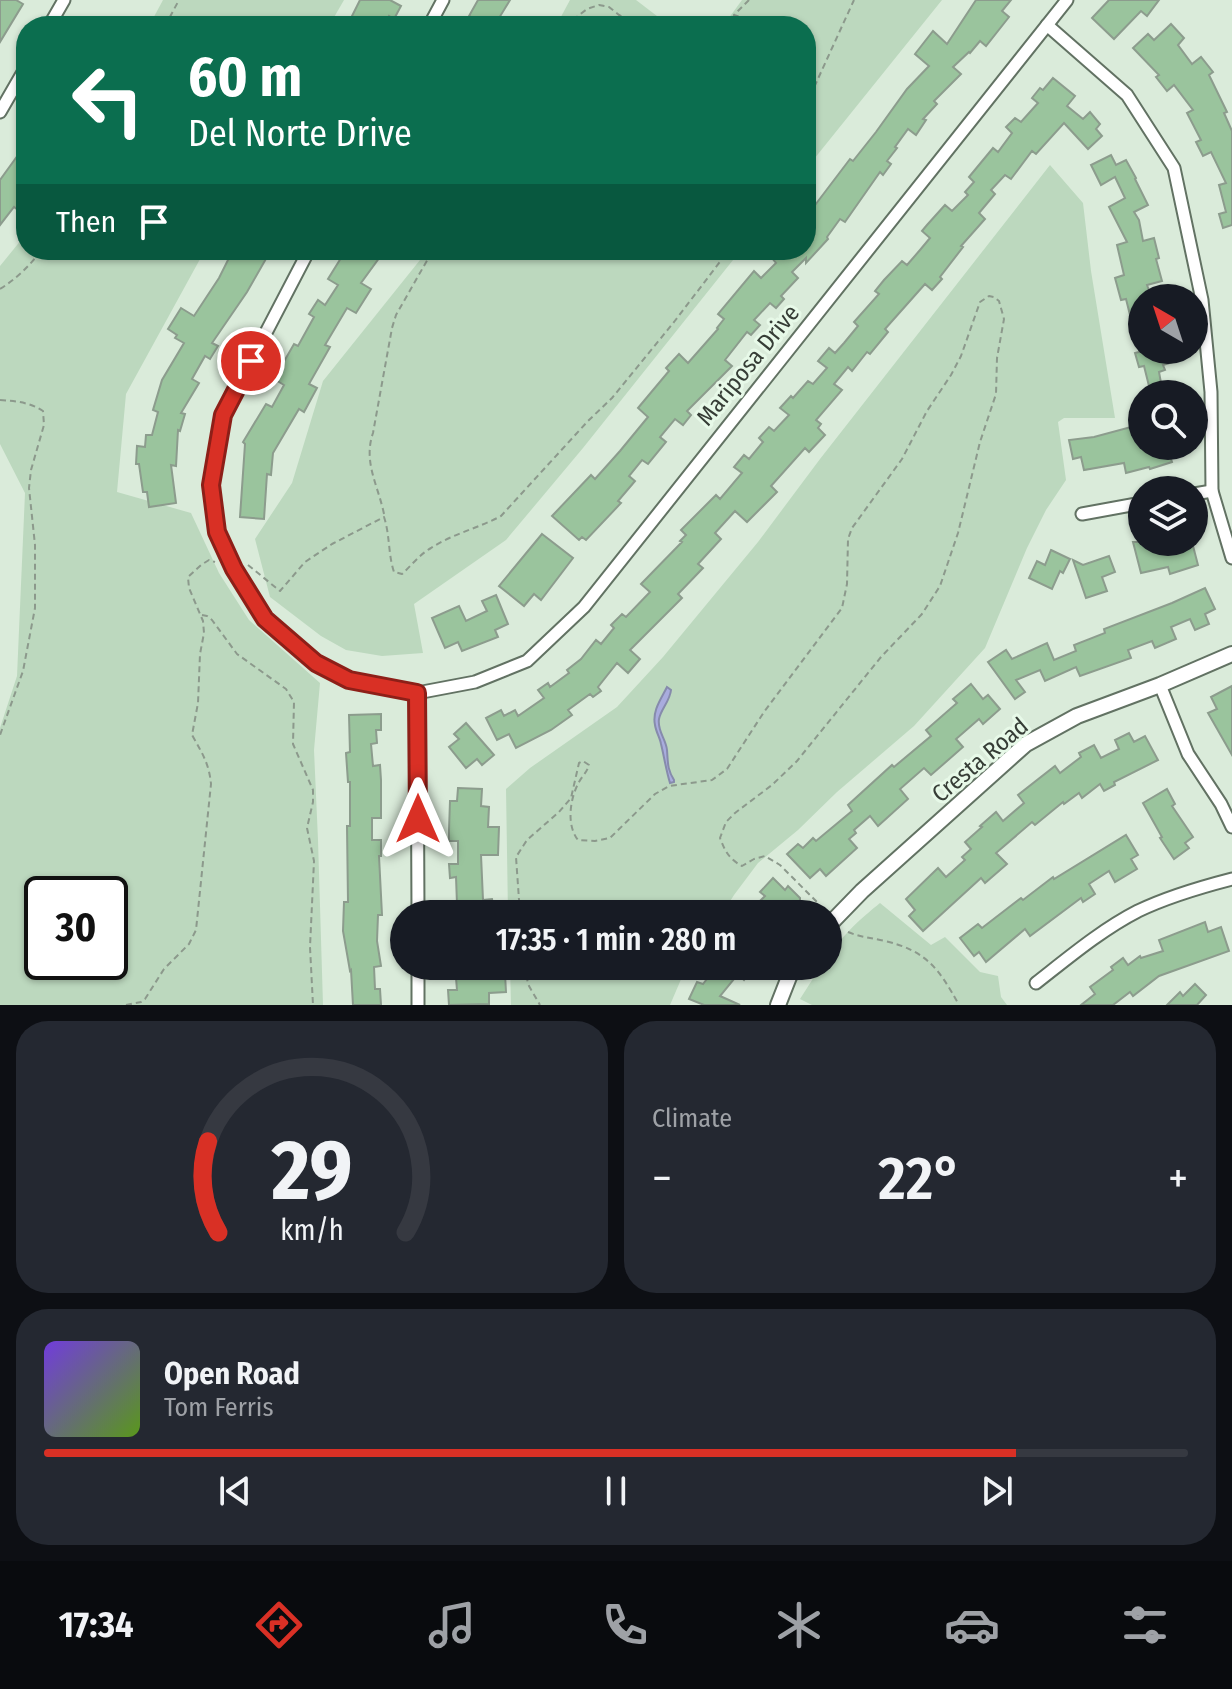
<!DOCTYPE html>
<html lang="en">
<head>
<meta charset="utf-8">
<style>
  body { margin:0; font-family:"Fira Sans Condensed",sans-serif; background:#242831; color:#f1f3f6; height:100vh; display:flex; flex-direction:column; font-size:30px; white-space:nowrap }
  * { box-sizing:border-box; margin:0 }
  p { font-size:26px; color:#9ea1a6 }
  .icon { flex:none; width:44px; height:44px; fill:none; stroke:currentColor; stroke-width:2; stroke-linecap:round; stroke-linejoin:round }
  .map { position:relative; height:1005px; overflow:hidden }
  .sheet { display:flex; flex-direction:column; gap:16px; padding:16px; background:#0d0f14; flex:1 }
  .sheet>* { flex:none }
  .banner { position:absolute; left:16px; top:16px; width:800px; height:244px; border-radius:32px; box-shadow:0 2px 6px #0004; background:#0b6e4f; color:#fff; overflow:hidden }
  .needle { width:52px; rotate:321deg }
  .tools { position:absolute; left:1128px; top:284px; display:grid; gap:16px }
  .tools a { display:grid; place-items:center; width:80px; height:80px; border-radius:50%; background:#171b24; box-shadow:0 2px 6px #0004; font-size:40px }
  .speed { position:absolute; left:24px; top:876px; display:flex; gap:16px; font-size:40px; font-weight:700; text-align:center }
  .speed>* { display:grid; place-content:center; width:104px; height:104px; border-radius:50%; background:#171b24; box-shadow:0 2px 6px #0004; line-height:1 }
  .speed .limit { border:4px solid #111; border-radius:12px; background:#fff; color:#111 }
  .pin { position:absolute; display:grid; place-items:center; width:68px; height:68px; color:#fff; margin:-34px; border:4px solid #fff; border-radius:50%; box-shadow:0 2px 8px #0007 }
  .me { position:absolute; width:88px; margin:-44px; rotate:0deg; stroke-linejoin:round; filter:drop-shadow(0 0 6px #0008) }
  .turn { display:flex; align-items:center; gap:28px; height:168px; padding:0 40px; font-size:36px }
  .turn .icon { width:104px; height:104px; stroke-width:2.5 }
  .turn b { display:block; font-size:56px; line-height:68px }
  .then { display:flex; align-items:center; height:76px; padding:0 40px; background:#0003; gap:16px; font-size:30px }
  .big { font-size:60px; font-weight:600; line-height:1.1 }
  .sheet .card { flex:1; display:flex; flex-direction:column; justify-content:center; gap:12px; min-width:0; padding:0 28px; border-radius:32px; background:#242831 }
  .sheet .dial { align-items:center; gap:0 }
  .dial svg { height:208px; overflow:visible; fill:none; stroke:#363941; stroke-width:7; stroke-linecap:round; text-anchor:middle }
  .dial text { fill:#f1f3f6; stroke:none }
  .song { display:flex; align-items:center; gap:24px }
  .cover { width:96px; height:96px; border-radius:12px; background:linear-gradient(135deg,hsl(260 70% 55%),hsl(90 70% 35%)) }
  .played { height:8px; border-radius:4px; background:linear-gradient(90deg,#d93025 85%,#363941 85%) }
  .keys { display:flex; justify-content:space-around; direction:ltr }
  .heat { display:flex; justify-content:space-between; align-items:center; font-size:44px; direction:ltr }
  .sheet .tiles { flex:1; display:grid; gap:16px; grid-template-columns:1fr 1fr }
  .card:last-child { grid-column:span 2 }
  .trip { position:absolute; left:390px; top:900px; width:452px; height:80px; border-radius:40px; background:#171b24; box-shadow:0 2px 6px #0004; font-weight:600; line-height:80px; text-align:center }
  .dock { display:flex; height:128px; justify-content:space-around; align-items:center; background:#090b0e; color:#9ea1a6 }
  .dock .icon { width:56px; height:56px }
  .dock .selected { color:#d93025 }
  .dock b { font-size:36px; color:#f1f3f6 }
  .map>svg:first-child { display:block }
</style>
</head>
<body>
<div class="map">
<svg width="1232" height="1005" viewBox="0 0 1232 1005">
  <rect width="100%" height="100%" fill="#daebda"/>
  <g fill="#bcd8be" fill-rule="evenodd">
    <path d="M163 0H344L329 26H149Z"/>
    <path d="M570 0H636L670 26H556Z"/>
    <path d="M742 0H942L806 169V26H723Z"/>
    <path d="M1050 165 1083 203 1091 271 1115 418H1064L1058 422 1066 480 1046 510 1027 548 985 648 914 726 837 792 798 830 758 863 734 895 722 914H508L506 789 530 768 617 707 663 657 758 542 820 459Z"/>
    <path d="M26 234V250H205L126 394 117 492 191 513 219 573 249 620 320 683 314 750 318 840 323 1005H0V728L17 676 25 493 0 444V266ZM42 894H110V962H42Z"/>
    <path d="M428 250H741L583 448 506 540 414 604 423 653 382 656 346 650 321 636 270 597 255 539 292 483 323 381Z"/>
    <path d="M880 903 931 945 945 937 980 972 998 976 1001 997 1007 1005H812L800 999 821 966H828C828 946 864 916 880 903Z"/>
    <path d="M510 966H689L682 977 670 1005H511Z"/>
  </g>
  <path fill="#a9acde" stroke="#868bac" stroke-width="2" d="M667 687 671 690C670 701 661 709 659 719 657 731 666 739 667 750 668 762 667 769 674 780V782L670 783C666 770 664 756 661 744 660 738 656 732 655 725 652 711 661 699 667 687Z"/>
  <g fill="#9ac49d" stroke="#8c9c8d" stroke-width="2">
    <path d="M0 0H16L23 4 0 42Z"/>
    <path d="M360 0H390L401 6 394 19 389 16 384 26H347Z"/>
    <path d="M478 0H510L499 18 514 26H476L479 21 469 16Z"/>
    <path d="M976 0H1011L1002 11 1009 17 986 46 980 41 970 53 969 52 953 67 961 74 934 101 937 104 923 119 926 120 916 135 908 129 895 147 897 148 887 161 891 164 883 175 880 172 845 222 840 219 827 237 828 239 806 263V258L792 272 798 278 781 296 784 299 776 308 770 303 754 320 760 325 751 335 747 332 725 360 732 366 687 411 691 415 683 425 675 419 660 437 666 442 648 464 642 460 629 476 635 481 618 501 621 503 586 540 582 537 579 540 552 516 591 475 595 479 620 451 648 417 638 408 669 371 666 368 679 354 688 363 718 329 717 328 724 319 718 314 754 271 761 278 776 263 772 258 780 250H806V217L850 159 853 161 876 132 907 89 929 66 915 54 933 31 947 44Z"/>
    <path d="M1109 0H1159L1147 16 1141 11 1114 39 1092 18Z"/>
    <path d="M1171 24 1184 38 1178 45 1192 64 1201 57 1213 72 1209 75 1227 112 1224 113 1232 131V225L1223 228 1219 214 1226 212 1219 185 1226 183 1211 152 1203 156 1196 142 1201 140 1187 113 1193 110 1174 85 1167 91 1156 77 1159 75 1133 48 1148 34 1154 40Z"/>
    <path d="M1053 78 1075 96 1067 106 1083 119 1090 112 1100 124 1096 129 1102 136 1088 149 1064 123 1036 154 1032 151 1011 179 1005 175 991 190 995 194 979 213 985 219 961 246 963 247 940 277 942 279 932 290 925 284 885 329 888 332 870 354 867 352 852 371 848 367 834 384 842 390 816 420 821 424 818 428 825 435 809 452 805 448 771 486 777 492 747 522 735 511 715 533 721 539 698 564 703 568 678 594 682 598 630 650 640 659 628 673 617 663 598 687 601 691 593 697 590 694 568 710 572 715 551 730 516 748 509 734 497 740 486 718 501 710 504 716 515 710 518 716 544 698 538 690 548 683 550 687 569 673 567 670 581 659 596 640 601 644 614 628 611 625 622 614 626 617 650 592 641 584 682 542 680 541 686 535 681 530 716 495 720 499 742 473 734 467 744 455 749 459 763 442 759 438 769 427 774 431 789 415 780 408 791 396 793 398 808 381 813 384 827 368 818 361 829 348 835 353 844 343 858 326 854 322 879 294 875 291 884 280 902 261 907 265 920 250 930 238 922 231 927 225 945 205 952 211 968 195 965 192 974 182 969 177 993 148 998 152 1012 133 1006 127 1015 118 1021 122 1038 103 1032 98 1040 88 1043 90Z"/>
    <path d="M26 144V216L14 207 0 225V180Z"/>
    <path d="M1111 155 1116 165 1126 160 1136 178 1135 179 1148 205 1134 212 1139 220 1143 241 1154 238 1159 258 1156 259 1162 281 1147 285 1150 293 1142 295V347H1138L1126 299 1121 300 1115 278 1124 275 1117 245 1127 242 1109 207 1125 198 1115 177 1101 185 1091 165Z"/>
    <path d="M233 250H271L247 292 212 343 218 346 210 359 205 356 192 379 199 383 181 413 185 414 180 431 178 430 176 466 171 465 176 503 149 507 147 492H143L139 464H136L137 446 145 447 146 435H152L158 412 153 410 162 380 184 343 175 338 177 335 168 329 181 308 194 316 219 278Z"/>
    <path d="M346 250H385L361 283 371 289 356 313 347 308 325 345 330 347 309 384 317 388 304 412 299 409 273 453 271 475 267 474 264 519 240 517 245 444 243 442 266 404 272 407 284 385 274 379 294 344 298 346 314 317 309 314 318 300 325 305 338 285 328 279Z"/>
    <path d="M1139 350H1173L1176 361 1163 365 1165 370 1159 372 1163 394H1151L1144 366 1139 367 1135 353 1139 352Z"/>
    <path d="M1142 424V446H1167L1172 462 1150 469 1149 467 1126 473 1124 463 1084 470 1081 457 1073 459 1069 440 1094 437Z"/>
    <path d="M542 534 573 558 541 600 534 594 524 606 499 586Z"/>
    <path d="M1133 542H1192L1198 565 1170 574 1168 567 1141 573Z"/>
    <path d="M1051 550 1070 559 1063 573 1060 571 1052 589 1029 578 1037 561 1045 565Z"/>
    <path d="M1109 556 1115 572 1102 577 1107 591 1086 598 1073 560 1083 565Z"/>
    <path d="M1205 588 1215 609 1205 614 1209 624 1195 630 1190 619 1171 627 1176 639 1155 648 1152 641 1128 650 1131 658 1080 676 1076 667 1045 681 1040 670 1016 680 1025 692 1015 699 988 662 1006 650 1012 659 1047 643 1054 660 1076 651 1074 645 1105 633 1104 629 1172 603Z"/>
    <path d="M496 595 508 624 495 630 498 637 462 651 458 642 445 648 432 618 459 606 466 621 487 611 482 601Z"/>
    <path d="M971 684 983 699 988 695 1000 709 983 724 979 719 956 739 963 747 931 775 924 768 900 789 908 799 878 826 870 816 854 830 856 833 849 839 857 848 826 876 820 869 810 878 787 854 798 844 803 848 813 838 816 841 852 811 848 805 892 765 894 767 931 736 926 730 957 703 953 699Z"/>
    <path d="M1232 686V755L1208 713 1217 709 1211 697Z"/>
    <path d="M381 714V730H376L377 743 371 744 373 766 380 765 381 780V818H372V840H381V856H379L382 915H378L377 941 381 966 374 967 375 989H380L381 1005H353L351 970 350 971 343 931 344 902H348L347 826H350V782H348L346 753 350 752 349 715Z"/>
    <path d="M466 723 494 755 482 765 477 759 466 768 449 747 459 739 454 734Z"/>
    <path d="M1129 733 1134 742 1145 736 1158 760 1114 782 1115 785 1104 791 1100 784 1082 798 1079 793 1064 804 1063 802 1035 825 1032 822 996 853 1007 864 985 883 981 878 923 931 909 916 915 910 906 899 938 868 946 877 965 860 962 857 971 849 965 842 982 827 980 826 996 812 1003 821 1024 803 1018 795 1055 766 1060 773 1081 757 1079 753 1094 745 1101 758 1119 749 1115 740Z"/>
    <path d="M458 788 482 789 481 806 489 807 488 827H499L498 855H481L483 900 492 899 495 914H434V908L457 904 456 877 450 878 449 864H458V841H449V830L450 801H457Z"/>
    <path d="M1167 789 1175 804 1172 806 1193 837 1185 843 1189 848 1174 859 1160 838 1162 837 1143 803Z"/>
    <path d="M1126 835 1138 855 1131 859 1137 869 1115 882 1109 871 1089 884 1095 894 1083 902 1081 898 1030 936 1025 929 986 962 979 952 974 956 960 938 978 924 982 928 1021 898 1023 900 1053 877 1054 879Z"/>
    <path d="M773 878 785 890 788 886 800 898V902L789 914 780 907 774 914H747L765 896 760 892Z"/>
    <path d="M1205 922 1208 932 1221 927 1229 951 1159 976 1133 996 1130 992 1113 1005H1081L1095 994 1090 987 1113 970 1111 967 1123 958 1128 965 1140 956 1141 958 1163 951 1159 940Z"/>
    <path d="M455 966H492V975L505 974 506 992 489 993V1004L449 1005 448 990H457Z"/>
    <path d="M717 966H755L744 980 738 974 720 996 740 1005H704L689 999 697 982 703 984Z"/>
    <path d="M1195 984 1206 995 1197 1005H1167L1180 992 1183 996Z"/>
  </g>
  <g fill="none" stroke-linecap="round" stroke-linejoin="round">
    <defs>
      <g id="minor">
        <path d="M1047 25 1127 95 1174 168 1202 300 1211 392 1212 491 1232 558"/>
        <path d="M49 26 64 0"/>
        <path d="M429 26 443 0"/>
        <path d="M0 112 26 67"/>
        <path d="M309 250 223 415 211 485 217 532 234 569 265 619 316 663 349 680 417 693 475 682 527 661 584 607 1067 0"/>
        <path d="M1194 494 1212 491"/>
        <path d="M1082 514 1142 503"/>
        <path d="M1160 685 1188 754 1221 804 1232 827"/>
        <path d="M417 693 418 914"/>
        <path d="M418 966V1005"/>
        <path d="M1036 983C1068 958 1101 930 1138 911 1167 897 1201 887 1232 879"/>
      </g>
      <g id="tertiary">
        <path d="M828 926 862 891 1026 744 1077 716 1160 685 1232 654"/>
        <path d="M778 1005 789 977 796 966"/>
      </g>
    </defs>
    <use href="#minor" stroke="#627263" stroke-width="15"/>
    <use href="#tertiary" stroke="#627263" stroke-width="18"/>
    <g stroke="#8c998c" stroke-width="2" stroke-dasharray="6 4" stroke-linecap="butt">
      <path d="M749 0 734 15 770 26"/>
      <path d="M165 26 179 0"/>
      <path d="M565 26 587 9 599 5 609 7 619 15 643 26"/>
      <path d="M724 26 734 16"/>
      <path d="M806 105 854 0"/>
      <path d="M0 289C16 279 30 266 41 250"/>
      <path d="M0 400C15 401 29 402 43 411L44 425 31 470 29 488 35 545V608L23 671 0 735"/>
      <path d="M384 514C378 485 363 462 373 433L392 328 396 315 433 250"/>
      <path d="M248 565 280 591 305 562 332 544 384 517C390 535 388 554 394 572L402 574C411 566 420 554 431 548 452 534 479 528 501 516L588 421 612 398 674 322 729 250"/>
      <path d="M202 615 207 616 212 620 237 654 286 689 294 702 293 744 313 790V802L307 828 314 861 310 947 313 1005"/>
      <path d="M520 914 516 857 527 840 559 812 571 798 579 763 583 761 589 765C587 772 583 775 579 782 570 798 566 825 578 840L595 841 610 838 655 794 669 786 712 780 727 769 764 712 842 608 847 584 848 539 852 528 902 459 927 411 951 375 961 356 980 302 989 296 994 297 999 301 1004 319 997 358 996 394 980 442 958 533 940 586 922 614 881 657 797 761 772 785 735 813 726 822 720 838C725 851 729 859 742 866L754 859 765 856 780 865 819 904"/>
      <path d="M848 932C860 937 872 938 885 941 927 951 939 969 959 1005"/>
      <path d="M523 966 529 986 540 1005"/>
      <path d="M126 1005 141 1002 145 999 164 969 189 944 196 930 211 784C209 763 202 753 192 735L198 703 200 654 204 633 203 621 189 588 188 577 201 565 209 560 215 562"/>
    </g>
    <use href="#minor" stroke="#fff" stroke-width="11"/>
    <use href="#tertiary" stroke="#fff" stroke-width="14"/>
  </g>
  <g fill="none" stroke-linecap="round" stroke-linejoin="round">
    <defs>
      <path id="route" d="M251 361 223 415 211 485 217 532 234 569 265 619 316 663 349 680 417 693 418 819"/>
    </defs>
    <use href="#route" stroke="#8d1f18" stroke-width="20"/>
    <use href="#route" stroke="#d93025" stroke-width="14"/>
  </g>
  <g text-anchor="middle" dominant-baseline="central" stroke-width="6" stroke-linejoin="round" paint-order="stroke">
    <g font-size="24" fill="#363d36" stroke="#e7f9e8">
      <text transform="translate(748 365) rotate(-51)">Mariposa Drive</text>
      <text transform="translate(980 760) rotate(-40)">Cresta Road</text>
    </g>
  </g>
</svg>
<div class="tools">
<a><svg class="needle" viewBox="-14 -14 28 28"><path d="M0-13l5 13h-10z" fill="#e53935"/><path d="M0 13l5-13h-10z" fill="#9ea1a6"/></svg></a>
<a><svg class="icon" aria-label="search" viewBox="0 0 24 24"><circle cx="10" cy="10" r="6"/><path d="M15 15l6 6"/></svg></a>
<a><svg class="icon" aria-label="layers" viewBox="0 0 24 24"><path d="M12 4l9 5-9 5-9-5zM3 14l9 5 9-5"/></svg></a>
</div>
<div class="speed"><div class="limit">30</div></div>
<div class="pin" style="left:251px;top:361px;background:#d93025"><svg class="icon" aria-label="arrive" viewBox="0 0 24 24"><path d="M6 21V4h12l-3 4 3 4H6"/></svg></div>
<svg class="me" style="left:418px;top:819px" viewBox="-20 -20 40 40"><path d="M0-17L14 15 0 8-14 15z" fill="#d93025" stroke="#fff" stroke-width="4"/></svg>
<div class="trip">17:35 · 1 min · 280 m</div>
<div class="banner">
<div class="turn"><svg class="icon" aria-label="left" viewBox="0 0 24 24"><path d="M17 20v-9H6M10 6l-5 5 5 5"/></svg><div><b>60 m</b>Del Norte Drive</div></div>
<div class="then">Then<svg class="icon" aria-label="arrive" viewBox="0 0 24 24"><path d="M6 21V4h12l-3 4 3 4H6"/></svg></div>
</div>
</div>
<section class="sheet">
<div class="tiles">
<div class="card dial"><svg viewBox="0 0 100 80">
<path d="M14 69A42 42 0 1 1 86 69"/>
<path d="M14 69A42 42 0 0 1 10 34" stroke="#d93025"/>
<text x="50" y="56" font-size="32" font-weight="700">29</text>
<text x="50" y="72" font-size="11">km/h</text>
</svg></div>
<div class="card"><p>Climate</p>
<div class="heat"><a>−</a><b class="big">22°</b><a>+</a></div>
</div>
<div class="card">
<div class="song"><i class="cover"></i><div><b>Open Road</b><p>Tom Ferris</p></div></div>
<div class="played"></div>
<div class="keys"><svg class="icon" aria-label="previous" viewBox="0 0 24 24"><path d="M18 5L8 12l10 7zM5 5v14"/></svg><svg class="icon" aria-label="pause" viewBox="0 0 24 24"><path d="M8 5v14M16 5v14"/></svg><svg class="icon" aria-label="next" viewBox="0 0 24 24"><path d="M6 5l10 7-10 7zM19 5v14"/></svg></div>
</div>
</div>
</section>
<nav class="dock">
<b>17:34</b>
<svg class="icon selected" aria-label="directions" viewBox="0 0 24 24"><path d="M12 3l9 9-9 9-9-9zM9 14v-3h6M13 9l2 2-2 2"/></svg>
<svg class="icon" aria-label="music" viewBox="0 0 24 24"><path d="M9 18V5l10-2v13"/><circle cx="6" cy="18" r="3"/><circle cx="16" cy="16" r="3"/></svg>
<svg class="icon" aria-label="phone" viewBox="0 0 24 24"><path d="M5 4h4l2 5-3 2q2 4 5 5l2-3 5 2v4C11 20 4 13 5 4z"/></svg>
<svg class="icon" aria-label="climate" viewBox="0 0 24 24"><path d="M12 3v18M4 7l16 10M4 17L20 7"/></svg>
<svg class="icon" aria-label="car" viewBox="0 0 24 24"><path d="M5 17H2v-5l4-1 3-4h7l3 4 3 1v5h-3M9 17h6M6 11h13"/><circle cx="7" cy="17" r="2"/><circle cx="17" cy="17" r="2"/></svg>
<svg class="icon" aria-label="filters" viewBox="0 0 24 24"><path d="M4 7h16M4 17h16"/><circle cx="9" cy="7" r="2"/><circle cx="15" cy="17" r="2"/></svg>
</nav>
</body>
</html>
